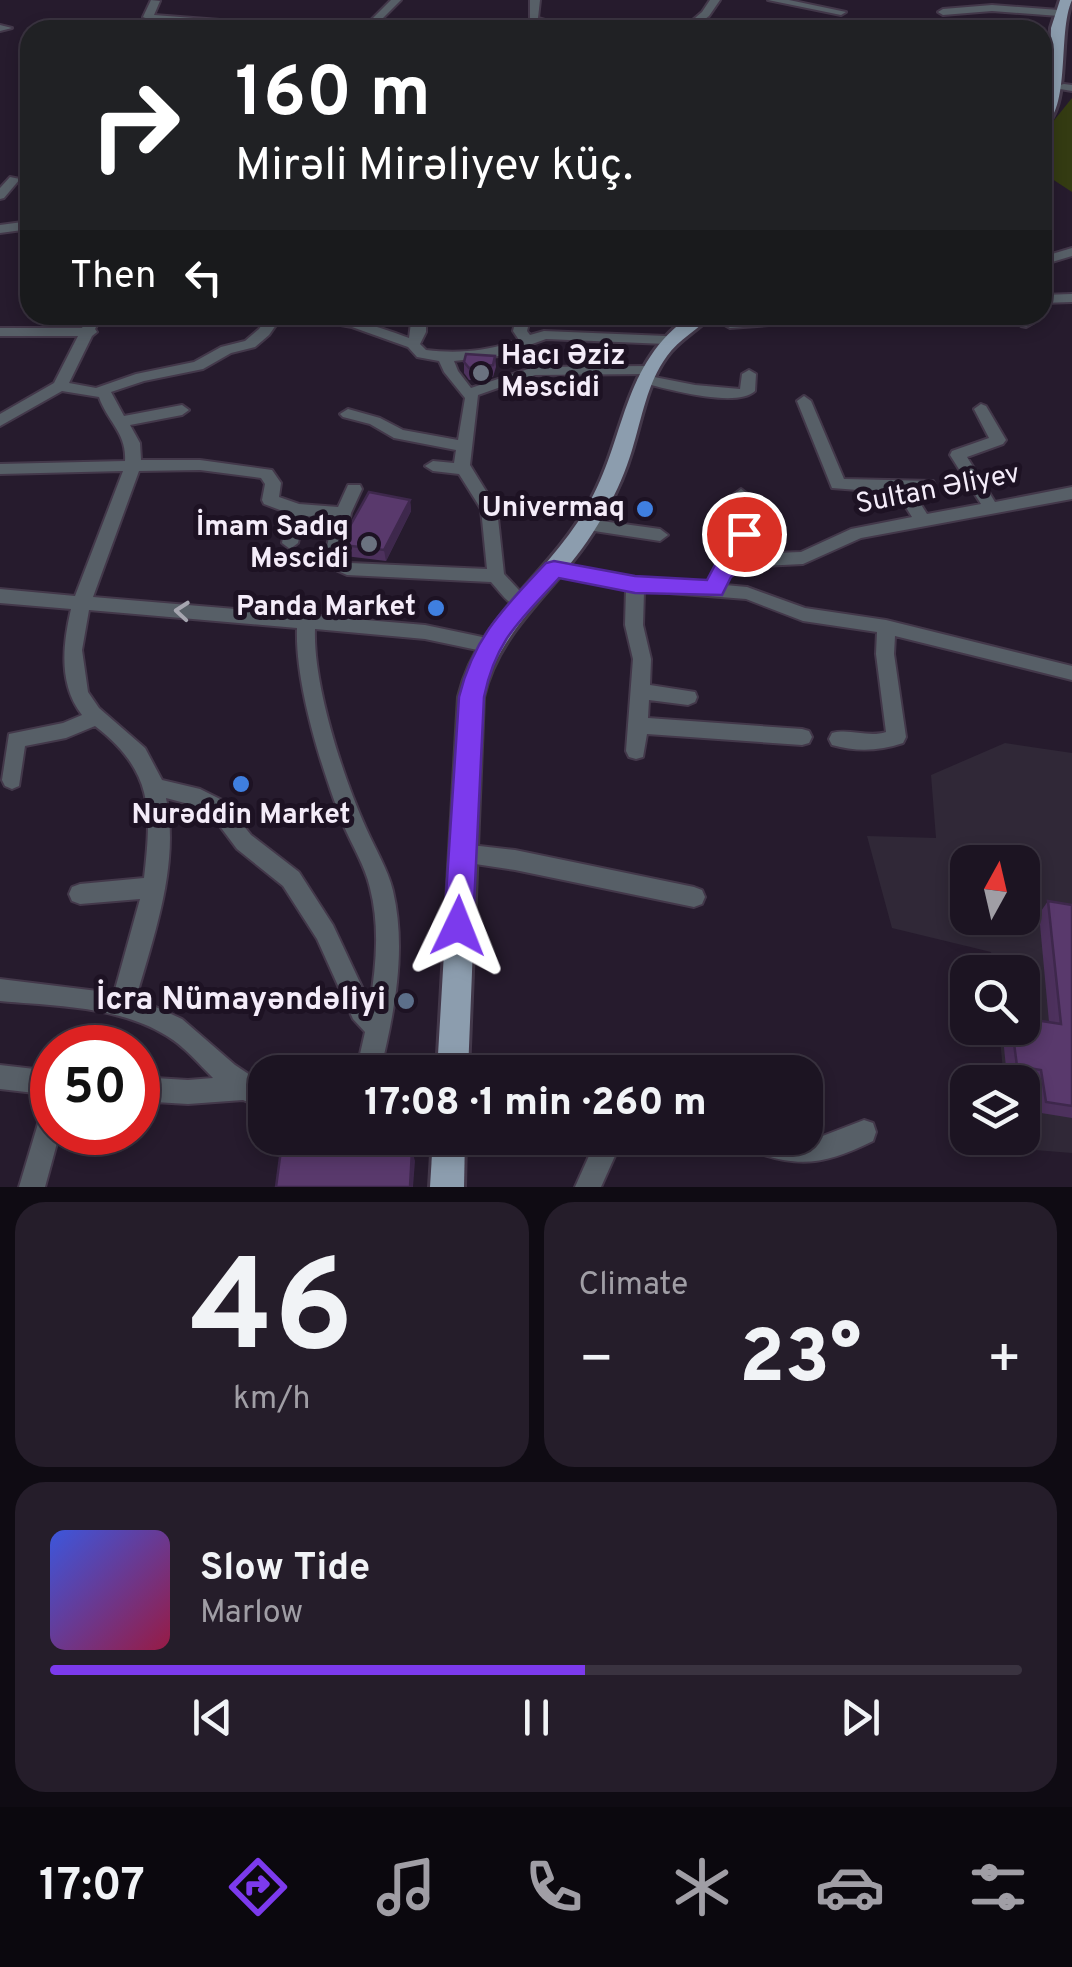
<!DOCTYPE html>
<html lang="en">
<head>
<meta charset="utf-8">
<style>
  body { margin:0; font-family:Overpass,sans-serif; background:#251d2a; color:#f1f3f6; height:100vh; display:flex; flex-direction:column; font-size:38px; white-space:nowrap }
  * { box-sizing:border-box; margin:0 }
  p { font-size:32px; color:#a09ea5 }
  .icon { flex:none; width:55px; height:55px; fill:none; stroke:currentColor; stroke-width:2; stroke-linecap:round; stroke-linejoin:round }
  .map { position:relative; height:1187px; overflow:hidden }
  .panel { display:flex; flex-direction:column; gap:15px; padding:15px; background:#0f0b13; flex:1 }
  .panel>* { flex:none }
  .banner { position:absolute; left:20px; top:20px; width:1032px; height:305px; border-radius:30px; box-shadow:0 5px 15px #0003,0 0 0 2px #3a3340; background:#202124; color:#fff; overflow:hidden }
  .needle { width:65px; rotate:8deg }
  .fabs { position:absolute; left:950px; top:845px; display:grid; gap:20px }
  .fabs a { display:grid; place-items:center; width:90px; height:90px; border-radius:20px; background:#1c1422; box-shadow:0 5px 15px #0003,0 0 0 2px #3a3340; font-size:50px }
  .speed { position:absolute; left:30px; top:1025px; display:flex; gap:20px; font-size:50px; font-weight:700; text-align:center }
  .speed>* { display:grid; place-content:center; width:130px; height:130px; border-radius:50%; background:#1c1422; box-shadow:0 5px 15px #0003,0 0 0 2px #3a3340; line-height:1 }
  .speed .limit { border:15px solid #d22; background:#fff; color:#111 }
  .pin { position:absolute; display:grid; place-items:center; width:85px; height:85px; color:#fff; margin:-42px; border:5px solid #fff; border-radius:50%; box-shadow:0 2px 10px #0007 }
  .me { position:absolute; width:110px; margin:-55px; rotate:2deg; stroke-linejoin:round; filter:drop-shadow(0 0 8px #0008) }
  .turn { display:flex; align-items:center; gap:35px; height:210px; padding:0 50px; font-size:45px }
  .turn .icon { width:130px; height:130px; stroke-width:2.5 }
  .turn b { display:block; font-size:70px; line-height:85px }
  .then { display:flex; align-items:center; height:95px; padding:0 50px; background:#0003; gap:20px; font-size:38px }
  .big { font-size:75px; font-weight:800; line-height:1.1 }
  .panel .widget { flex:1; display:flex; flex-direction:column; justify-content:center; gap:15px; min-width:0; padding:0 35px; border-radius:30px; background:#251d2a }
  .panel .dial { align-items:center; gap:0 }
  .dial b { font-size:130px; line-height:1 }
  .song { display:flex; align-items:center; gap:30px }
  .cover { width:120px; height:120px; border-radius:15px; background:linear-gradient(135deg,hsl(230 70% 55%),hsl(340 70% 35%)) }
  .played { height:10px; border-radius:5px; background:linear-gradient(90deg,#7c3aed 55%,#3a3340 55%) }
  .keys { display:flex; justify-content:space-around; direction:ltr }
  .heat { display:flex; justify-content:space-between; align-items:center; font-size:55px; direction:ltr }
  .panel .tiles { flex:1; display:grid; gap:15px; grid-template-columns:1fr 1fr }
  .widget:last-child { grid-column:span 2 }
  .trip { position:absolute; left:248px; top:1055px; width:575px; height:100px; border-radius:30px; background:#1c1422; box-shadow:0 5px 15px #0003,0 0 0 2px #3a3340; font-weight:800; line-height:100px; text-align:center }
  .tab-bar { display:flex; height:160px; justify-content:space-around; align-items:center; background:#0b080e; color:#a09ea5 }
  .tab-bar .icon { width:70px; height:70px }
  .tab-bar .on { color:#7c3aed }
  .tab-bar b { font-size:45px; color:#f1f3f6 }
  .map>svg:first-child { display:block }
</style>
</head>
<body>
<div class="map">
<svg width="1072" height="1187" viewBox="0 0 1072 1187">
  <rect width="100%" height="100%" fill="#261b2d"/>
  <path fill="#302837" fill-rule="evenodd" d="M1005 743 1072 753V1153L1010 1148 1009 1138H1022V1082H1004L999 1028H1022V972H993L991 952 892 928 867 836 936 838 931 775ZM968 862H1022V918H968Z"/>
  <path fill="#343b12" d="M1072 98V192L1043 173 1048 169 1043 166V134Z"/>
  <g fill="none" stroke-linecap="round" stroke-linejoin="round">
    <defs>
      <g id="minor">
        <path d="M151 0 160 1 154 15 314 27 319 30H275L152 21 143 17Z"/>
        <path d="M391 0H401L371 30H361Z"/>
        <path d="M530 0H540L538 18 580 30H563L530 22Z"/>
        <path d="M710 0H720L709 16 700 23 726 30H681L702 12Z"/>
        <path d="M768 0H789L846 12 841 15Z"/>
        <path d="M992 5 1059 10 1064 13 1059 16 992 11 943 15 938 12 943 9Z"/>
        <path d="M762 24 767 27 764 30H753Z"/>
        <path d="M0 25 12 28 0 31Z"/>
        <path d="M1064 84 1072 85V91L1060 89V85Z"/>
        <path d="M10 177 20 179 4 198 0 199V188Z"/>
        <path d="M30 221V229L0 233V225Z"/>
        <path d="M1072 248V256L1042 265V257Z"/>
        <path d="M1072 294V302L1042 303V295Z"/>
        <path d="M88 315H102L95 329 97 332 92 336 69 383 96 388 136 374 194 362 221 347 245 341 259 329 269 315H283L269 335 255 347 231 353 203 369 144 381 111 392 124 416 182 405 189 410 182 415 130 425 140 443 141 460H200L272 470 281 483 279 497 299 504 338 507 348 485H360L362 489 351 513 341 558 350 563 487 569 481 509 459 474 433 471 425 466 433 461 454 463 456 450 394 438 370 424 343 417 340 414 348 409 380 418 403 430 458 440 465 398 444 372 439 361 417 357 408 347 352 327 307 319 300 315C340 315 372 324 409 338L412 315H426V332L420 344 426 350C458 354 489 351 519 340L513 331 517 315H531L527 331 530 335 544 331 666 336 673 340 666 344 546 339 499 356 454 361 458 371 471 388 534 367 648 366 655 370 648 374 535 375 478 395 470 465 497 509 504 574 531 603 528 608C513 612 501 593 491 582L347 575 329 567 287 563 284 559 293 553 325 554 334 518 304 516 298 543 290 549 282 543 288 513 264 504 262 500 265 484 261 478 200 470 139 471 93 597 425 625 487 638 493 640 496 645 493 650 487 652 425 639 315 629C313 685 343 777 366 828 375 849 388 869 393 891 407 951 394 1014 380 1072H356L365 1032 353 1019 317 939 283 886 237 849 210 813 196 806 166 798C180 863 154 936 136 998L182 1019 235 1065 265 1085V1109L243 1100 188 1104 138 1101V1077L188 1080 213 1078C198 1063 185 1047 167 1036 119 1006 55 1006 0 1001V979L114 993 140 899 80 904 72 901 69 894 72 887 80 884 144 878C152 809 153 771 95 726L66 738 25 746 19 786 12 789 5 786 2 780 9 734 63 723 82 715C58 684 63 644 71 609L0 603V589L75 596 123 471 0 474V464L125 461C127 433 107 421 99 397L62 391 0 426V414L54 383 78 336H0V328H82ZM89 610 297 628C295 685 322 770 343 824 352 846 365 865 370 888 380 927 376 966 370 1004L333 925 299 872 251 835 224 801 200 789 162 780 145 748 99 708 88 692 82 650Z"/>
        <path d="M1014 315H1028L1033 323 1026 327 1021 326Z"/>
        <path d="M764 318 769 319V325L730 328 723 324 730 320Z"/>
        <path d="M749 370 756 374 755 391C736 409 664 388 639 382L637 379 644 375 695 385 740 389 742 374Z"/>
        <path d="M804 396 811 401 844 479 933 481 935 485 933 489 913 492 927 514 981 504 950 455 952 451 989 438 974 409 981 404 986 406 1006 440 1003 444 967 457 995 502 1072 487V499L861 538 803 564 745 567 729 575 725 585 747 587 805 608 886 620 1072 666V680L895 636 894 654 906 737 903 743C879 751 857 752 832 745L829 739 832 733C850 728 868 738 886 732L876 654 877 632 803 621 746 599 644 591 643 625 651 659 650 685 695 692 697 697 695 702 688 705 649 700 648 718 802 729 809 731 812 737 809 743 802 745 647 734 643 757 636 759 629 757 626 751 633 659 625 625 626 589 554 575 545 569 554 563 635 578 708 583 716 567 733 558V495L741 489 749 495 750 554 801 552 851 529 912 517 897 493 832 488 797 401Z"/>
        <path d="M587 519 660 529 668 535 660 541 581 529 579 525 581 521Z"/>
        <path d="M462 844 515 850 694 887 702 890 705 897 702 904 694 907 515 870 462 862 455 860 451 853 455 846Z"/>
        <path d="M0 1065 52 1071V1095L0 1089Z"/>
        <path d="M52 1105V1132H60L45 1187H19L40 1117 43 1108Z"/>
        <path d="M864 1120 873 1123 876 1132 873 1141C823 1166 795 1169 742 1147L738 1138 820 1137Z"/>
        <path d="M597 1138H623L601 1187H575Z"/>
      </g>
      <g id="major">
        <path d="M1060 0H1072C1057 33 1072 109 1042 128L1050 71 1051 28Z"/>
        <path d="M691 315H712C698 330 679 339 667 356 647 383 642 418 632 450 624 477 612 502 597 526 561 587 499 626 483 697L468 1072H437L459 697C478 617 548 576 587 507 627 438 620 365 691 315Z"/>
        <path d="M433 1138H465L464 1187H430Z"/>
      </g>
    </defs>
    <use href="#minor" stroke="#43384a" stroke-width="4"/>
    <use href="#major" stroke="#43384a" stroke-width="6"/>
    <use href="#minor" fill="#575f67" fill-rule="evenodd"/>
    <use href="#major" fill="#8c9dae" fill-rule="evenodd"/>
  </g>
  <g fill="#4d315d">
    <path d="M495 356 496 367 493 377 469 380 464 373V362Z"/>
    <path d="M410 500 411 511 386 561 345 556 343 545Z"/>
    <path d="M1048 901 1072 905V1118L1035 1112 1031 1081 1007 1077 1002 1028H1022L1049 1022 1039 914Z"/>
  </g>
  <g fill="#3e284c">
    <path d="M410 500 411 511 386 561 384 550Z"/>
    <path d="M412 1150 415 1161 413 1187H410Z"/>
  </g>
  <g fill="#59396c" stroke="#3e284c" stroke-width="2.5">
    <path d="M466 354 495 356 493 365 469 368 464 362Z"/>
    <path d="M369 492 410 500 384 550 343 545 346 533Z"/>
    <path d="M1048 901 1072 905V1106L1046 1102 1041 1070 1017 1066 1012 1028H1022V1018L1061 1024Z"/>
    <path d="M281 1150H412L410 1187H276Z"/>
  </g>
  <defs><path id="oneway-chevron" d="M-2-3.5L2.5 0L-2 3.5" fill="none" stroke-width="1.6" stroke-linecap="round" stroke-linejoin="round" transform="scale(2.5)"/></defs>
  <use stroke="#a6a6b0" href="#oneway-chevron" transform="translate(182 611) rotate(-175)"/>
  <path fill="#7c3aed" stroke="#51269a" stroke-width="2.5" d="M744 526 755 534 753 561 731 577 722 595 635 593 559 578C520 621 496 639 484 697L473 926 469 936 458 940 448 936 444 926 459 697C474 636 504 608 546 563L554 561 635 576 707 580 715 565 731 557 733 534Z"/>
  <g fill="#6b7280" stroke="#1d1223" stroke-width="4">
    <circle cx="481" cy="373" r="10"/>
    <circle cx="369" cy="544" r="10"/>
  </g>
  <g fill="#3f7fe0" stroke="#1d1223" stroke-width="4">
    <circle cx="645" cy="509" r="10"/>
    <circle cx="436" cy="608" r="10"/>
    <circle cx="241" cy="784" r="10"/>
  </g>
  <circle fill="#5c6f8a" stroke="#1d1223" stroke-width="4" cx="406" cy="1001" r="10"/>
  <g text-anchor="middle" dominant-baseline="central" stroke-width="10" stroke-linejoin="round" paint-order="stroke">
    <g font-size="28" font-weight="bold" fill="#f4ecf9" stroke="#1d1223" text-anchor="end">
      <text x="501" y="357" text-anchor="start">Hacı Əziz<tspan x="501" dy="32">Məscidi</tspan></text>
      <text x="625" y="509">Univermaq</text>
      <text x="349" y="528">İmam Sadıq<tspan x="349" dy="32">Məscidi</tspan></text>
      <text x="416" y="608">Panda Market</text>
      <text x="241" y="816" text-anchor="middle">Nurəddin Market</text>
    </g>
    <g font-size="28" fill="#f4ecf9" stroke="#1d1223">
      <text transform="translate(938 490) rotate(-11)">Sultan Əliyev</text>
    </g>
    <g font-size="32" font-weight="bold" fill="#f4ecf9" stroke="#1d1223" text-anchor="end">
      <text x="386" y="1001">İcra Nümayəndəliyi</text>
    </g>
  </g>
</svg>
<div class="fabs">
<a><svg class="needle" viewBox="-14 -14 28 28"><path d="M0-13l5 13h-10z" fill="#e53935"/><path d="M0 13l5-13h-10z" fill="#a09ea5"/></svg></a>
<a><svg class="icon" aria-label="search" viewBox="0 0 24 24"><circle cx="10" cy="10" r="6"/><path d="M15 15l6 6"/></svg></a>
<a><svg class="icon" aria-label="layers" viewBox="0 0 24 24"><path d="M12 4l9 5-9 5-9-5zM3 14l9 5 9-5"/></svg></a>
</div>
<div class="speed"><div class="limit">50</div></div>
<div class="pin" style="left:744px;top:534px;background:#d93025"><svg class="icon" aria-label="arrive" viewBox="0 0 24 24"><path d="M6 21V4h12l-3 4 3 4H6"/></svg></div>
<svg class="me" style="left:458px;top:926px" viewBox="-20 -20 40 40"><path d="M0-17L14 15 0 8-14 15z" fill="#7c3aed" stroke="#fff" stroke-width="4"/></svg>
<div class="trip">17:08 · 1 min · 260 m</div>
<div class="banner">
<div class="turn"><svg class="icon" aria-label="right" viewBox="0 0 24 24"><path d="M7 20v-9h11M14 6l5 5-5 5"/></svg><div><b>160 m</b>Mirəli Mirəliyev küç.</div></div>
<div class="then">Then<svg class="icon" aria-label="left" viewBox="0 0 24 24"><path d="M17 20v-9H6M10 6l-5 5 5 5"/></svg></div>
</div>
</div>
<section class="panel">
<div class="tiles">
<div class="widget dial"><b>46</b><p>km/h</p></div>
<div class="widget"><p>Climate</p>
<div class="heat"><a>−</a><b class="big">23°</b><a>+</a></div>
</div>
<div class="widget">
<div class="song"><i class="cover"></i><div><b>Slow Tide</b><p>Marlow</p></div></div>
<div class="played"></div>
<div class="keys"><svg class="icon" aria-label="previous" viewBox="0 0 24 24"><path d="M18 5L8 12l10 7zM5 5v14"/></svg><svg class="icon" aria-label="pause" viewBox="0 0 24 24"><path d="M8 5v14M16 5v14"/></svg><svg class="icon" aria-label="next" viewBox="0 0 24 24"><path d="M6 5l10 7-10 7zM19 5v14"/></svg></div>
</div>
</div>
</section>
<nav class="tab-bar">
<b>17:07</b>
<svg class="icon on" aria-label="directions" viewBox="0 0 24 24"><path d="M12 3l9 9-9 9-9-9zM9 14v-3h6M13 9l2 2-2 2"/></svg>
<svg class="icon" aria-label="music" viewBox="0 0 24 24"><path d="M9 18V5l10-2v13"/><circle cx="6" cy="18" r="3"/><circle cx="16" cy="16" r="3"/></svg>
<svg class="icon" aria-label="phone" viewBox="0 0 24 24"><path d="M5 4h4l2 5-3 2q2 4 5 5l2-3 5 2v4C11 20 4 13 5 4z"/></svg>
<svg class="icon" aria-label="climate" viewBox="0 0 24 24"><path d="M12 3v18M4 7l16 10M4 17L20 7"/></svg>
<svg class="icon" aria-label="car" viewBox="0 0 24 24"><path d="M5 17H2v-5l4-1 3-4h7l3 4 3 1v5h-3M9 17h6M6 11h13"/><circle cx="7" cy="17" r="2"/><circle cx="17" cy="17" r="2"/></svg>
<svg class="icon" aria-label="filters" viewBox="0 0 24 24"><path d="M4 7h16M4 17h16"/><circle cx="9" cy="7" r="2"/><circle cx="15" cy="17" r="2"/></svg>
</nav>
</body>
</html>
